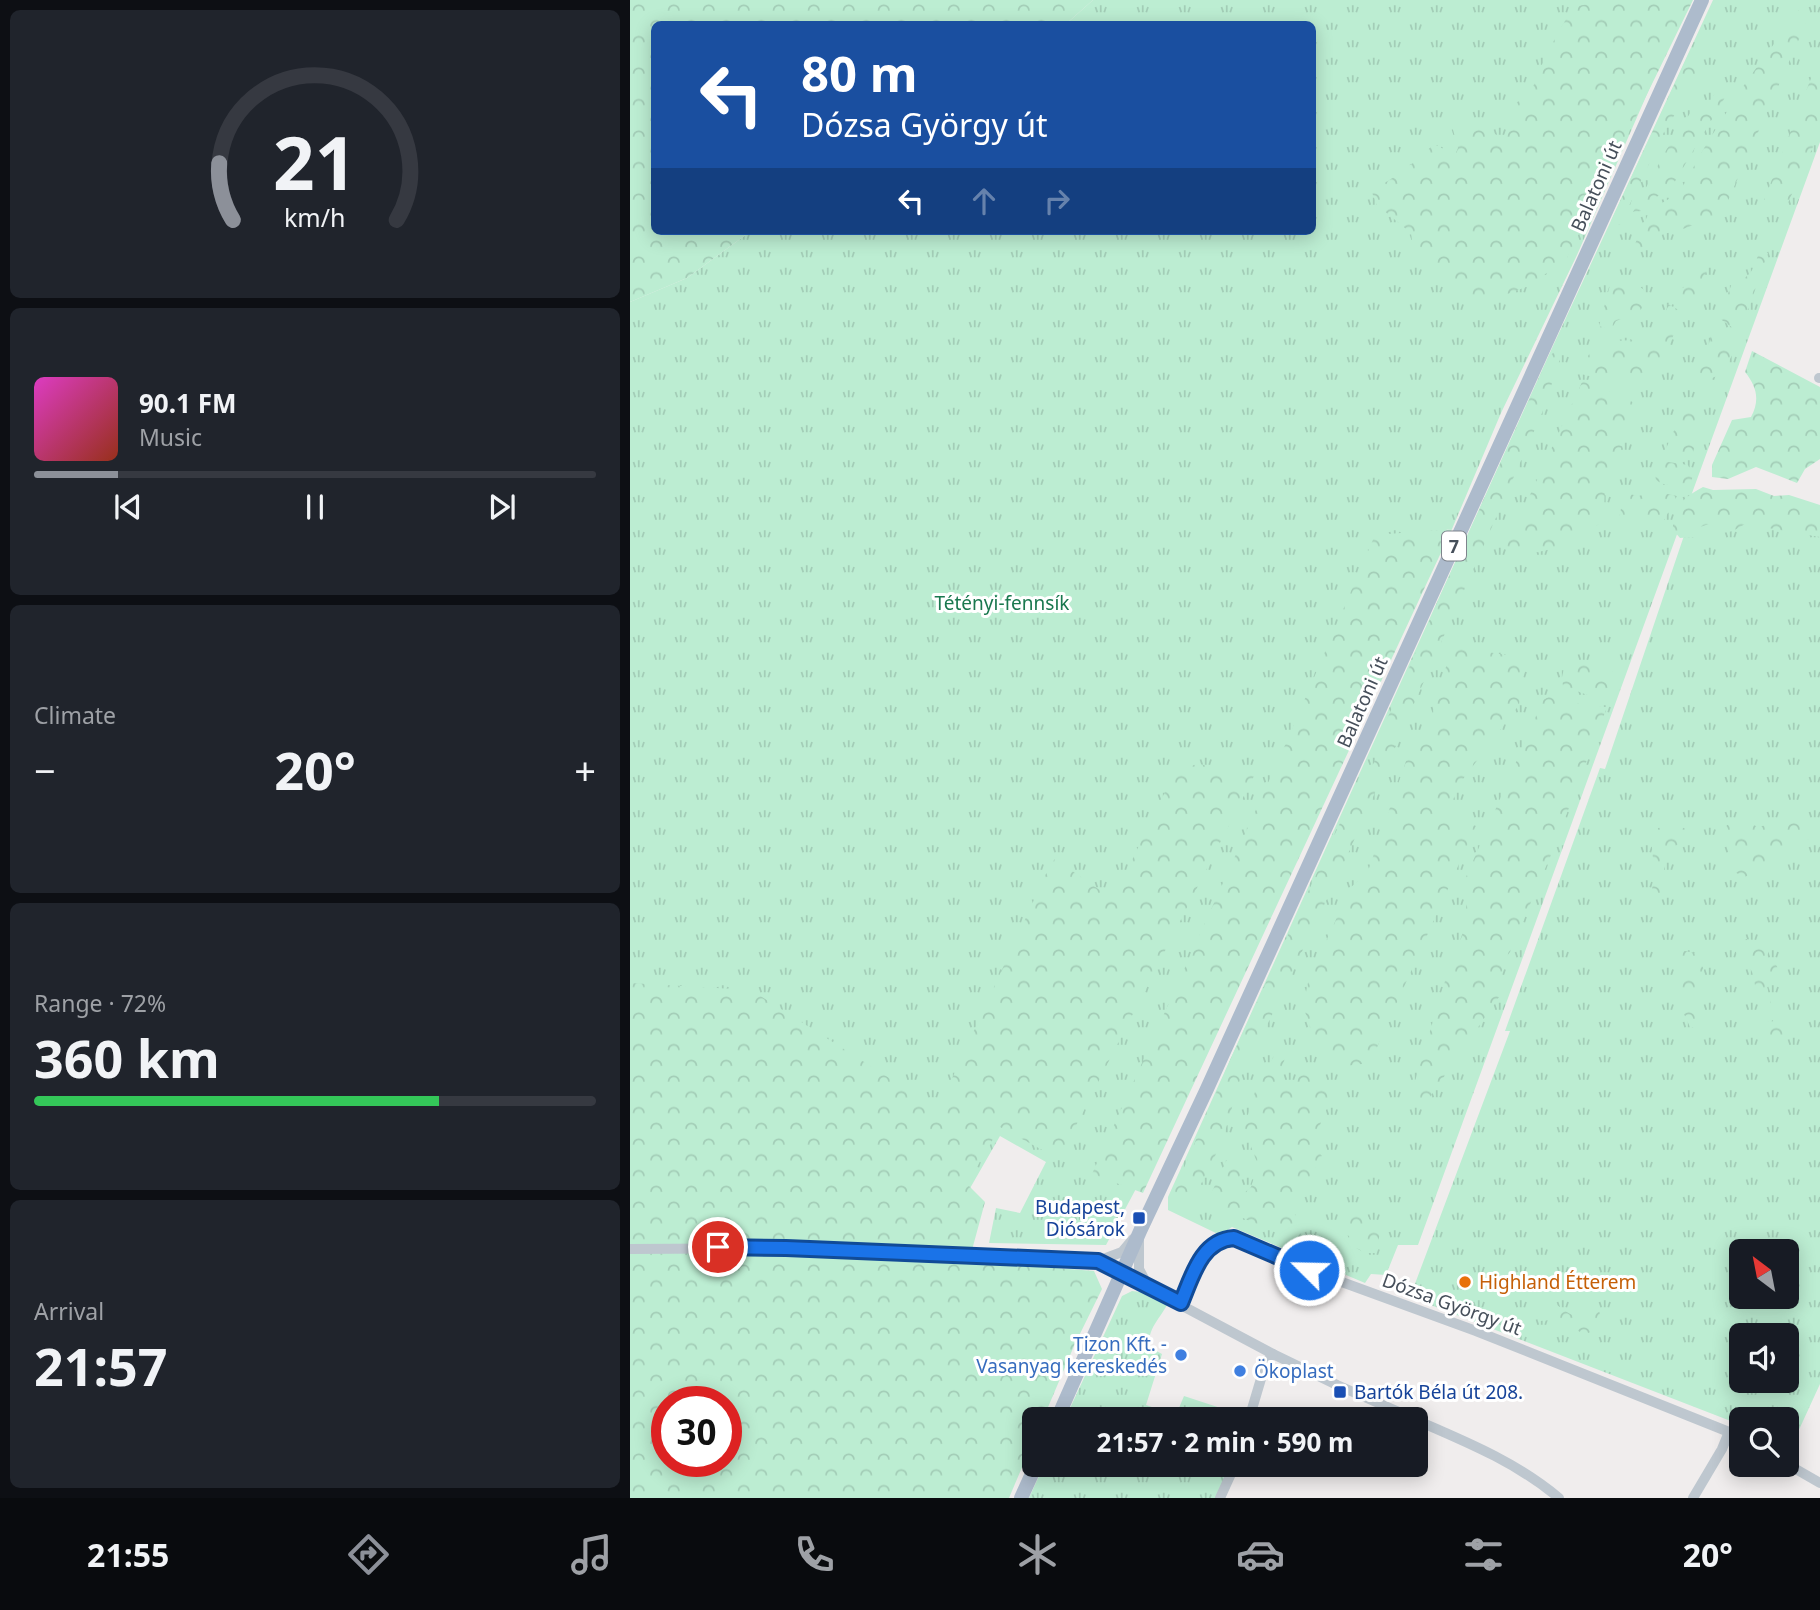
<!DOCTYPE html>
<html lang="en">
<head>
<meta charset="utf-8">
<style>
  body { margin:0; font-family:"Noto Sans",sans-serif; background:#20242c; color:#f1f3f6; height:100vh; display:flex; flex-direction:column; font-size:26px; white-space:nowrap }
  * { box-sizing:border-box; margin:0 }
  p { font-size:23px; color:#9ea1a6 }
  .icon { flex:none; width:38px; height:38px; fill:none; stroke:currentColor; stroke-width:2; stroke-linecap:round; stroke-linejoin:round }
  .map { position:relative; flex:1; overflow:hidden }
  .side { display:flex; flex-direction:column; gap:10px; padding:10px; background:#0d0f14; width:630px }
  .side>* { flex:none }
  .guide { position:absolute; left:21px; top:21px; width:665px; height:214px; border-radius:10px; box-shadow:0 4px 18px #0003; background:#1a4fa0; color:#fff; overflow:hidden }
  .needle { width:46px; rotate:328deg }
  .tools { position:absolute; left:1099px; top:1239px; display:grid; gap:14px }
  .tools a { display:grid; place-items:center; width:70px; height:70px; border-radius:10px; background:#171b24; box-shadow:0 4px 18px #0003; font-size:35px }
  .speed { position:absolute; left:21px; top:1386px; display:flex; gap:14px; font-size:35px; font-weight:700; text-align:center }
  .speed>* { display:grid; place-content:center; width:91px; height:91px; border-radius:50%; background:#171b24; box-shadow:0 4px 18px #0003; line-height:1 }
  .speed .limit { border:10px solid #d22; background:#fff; color:#111 }
  .pin { position:absolute; display:grid; place-items:center; width:60px; height:60px; color:#fff; margin:-30px; border:4px solid #fff; border-radius:50%; box-shadow:0 2px 7px #0007 }
  .me { position:absolute; width:77px; margin:-38px; rotate:293deg; stroke-linejoin:round; filter:drop-shadow(0 0 5px #0008) }
  .turn { display:flex; align-items:center; gap:24px; height:147px; padding:0 35px; font-size:32px }
  .turn .icon { width:91px; height:91px; stroke-width:2.5 }
  .turn b { display:block; font-size:49px; line-height:60px }
  .lanes { display:flex; align-items:center; height:66px; padding:0 35px; background:#0003; justify-content:center; gap:35px; direction:ltr }
  .lanes .off { opacity:.35 }
  .big { font-size:52px; font-weight:700; line-height:1.1 }
  .side .widget { flex:1; display:flex; flex-direction:column; justify-content:center; gap:10px; min-width:0; padding:0 24px; border-radius:10px; background:#20242c }
  .side .dial { align-items:center; gap:0 }
  .dial svg { height:182px; overflow:visible; fill:none; stroke:#363941; stroke-width:7; stroke-linecap:round; text-anchor:middle }
  .dial text { fill:#f1f3f6; stroke:none }
  .song { display:flex; align-items:center; gap:21px }
  .cover { width:84px; height:84px; border-radius:10px; background:linear-gradient(135deg,hsl(310 70% 55%),hsl(10 70% 35%)) }
  .played { height:7px; border-radius:4px; background:linear-gradient(90deg,#8c9099 15%,#363941 15%) }
  .keys { display:flex; justify-content:space-around; direction:ltr }
  .heat { display:flex; justify-content:space-between; align-items:center; font-size:38px; direction:ltr }
  .charge { height:10px; border-radius:5px; background:linear-gradient(90deg,#34c759 72%,#363941 0) }
  .trip { position:absolute; left:392px; top:1407px; width:406px; height:70px; border-radius:10px; background:#171b24; box-shadow:0 4px 18px #0003; font-weight:700; line-height:70px; text-align:center }
  .tab-bar { display:flex; height:112px; justify-content:space-around; align-items:center; background:#090b0e; color:#9ea1a6 }
  .tab-bar .icon { width:49px; height:49px }
  .tab-bar .active { color:#8c9099 }
  .tab-bar b { font-size:32px; color:#f1f3f6 }
  main { display:flex; flex:1; min-height:0 }
  .map>svg:first-child { display:block }
</style>
</head>
<body>
<main>
<section class="side">
<div class="widget dial"><svg viewBox="0 0 100 80">
<path d="M14 69A42 42 0 1 1 86 69"/>
<path d="M14 69A42 42 0 0 1 8 44" stroke="#8c9099"/>
<text x="50" y="56" font-size="32" font-weight="700">21</text>
<text x="50" y="72" font-size="11">km/h</text>
</svg></div>
<div class="widget">
<div class="song"><i class="cover"></i><div><b>90.1 FM</b><p>Music</p></div></div>
<div class="played"></div>
<div class="keys"><svg class="icon" aria-label="previous" viewBox="0 0 24 24"><path d="M18 5L8 12l10 7zM5 5v14"/></svg><svg class="icon" aria-label="pause" viewBox="0 0 24 24"><path d="M8 5v14M16 5v14"/></svg><svg class="icon" aria-label="next" viewBox="0 0 24 24"><path d="M6 5l10 7-10 7zM19 5v14"/></svg></div>
</div>
<div class="widget"><p>Climate</p>
<div class="heat"><a>−</a><b class="big">20°</b><a>+</a></div>
</div>
<div class="widget"><p>Range · 72%</p><b class="big">360 km</b><div class="charge"></div></div>
<div class="widget"><p>Arrival</p><b class="big">21:57</b></div>
</section>
<div class="map">
<svg width="1190" height="1498" viewBox="0 0 1190 1498">
  <defs>
    <pattern id="grass-tufts" width="24" height="20" patternUnits="userSpaceOnUse" patternTransform="scale(1.75)"><rect width="24" height="20" fill="#bcedd2"/><path d="M3 7l-1-3M5 7V3M7 7l1-3M15 17l-1-3M17 17v-4M19 17l1-3" fill="none" stroke="#a3cdb7"/></pattern>
    <pattern id="forest-crowns" width="20" height="18" patternUnits="userSpaceOnUse" patternTransform="scale(1.75)"><rect width="20" height="18" fill="#bcedd2"/><path d="M2 6a3 3 0 1 1 6 0M12 15a3 3 0 1 1 6 0" fill="none" stroke="#a3cdb7"/></pattern>
  </defs>
  <rect width="100%" height="100%" fill="#f0eded"/>
  <g fill="url(#grass-tufts)" fill-rule="evenodd">
    <path d="M463 0H1058L947 255 871 413 822 529H817L548 1110 476 1245 359 1243 366 1208 390 1213 416 1162 370 1136 339 1190 0 1239V302L57 278 121 231H682V24H436Z"/>
    <path d="M1083 0H1190V142L788 1245H768L756 1275 741 1274 735 1283 602 1227 590 1235 538 1210V1197L922 348Z"/>
    <path d="M1062 512 1190 528V1384L1162 1445 1157 1443V1419H1111V1425L780 1297 880 1031H875L970 768 975 769ZM1111 1251H1157V1297H1111ZM1111 1335H1157V1381H1111Z"/>
    <path d="M502 1291 511 1292 537 1305C529 1320 518 1328 519 1347L532 1354 516 1405 546 1415 554 1396 618 1417 617 1419H435L492 1296Z"/>
    <path d="M414 1465H600L587 1498H399Z"/>
  </g>
  <g fill="url(#forest-crowns)" fill-rule="evenodd">
    <path d="M0 0H463L436 24H24V231H121L57 278 0 302Z"/>
    <path d="M965 0H1063L936 260 896 287 859 301 840 296 805 262 783 248 781 233 747 205 741 190C765 179 785 162 804 144L825 155 828 148 822 126C847 117 850 122 870 138L877 133 876 120 878 108C908 91 903 83 916 56 924 39 934 23 943 7L958 4Z"/>
    <path d="M1161 8 1172 12 1176 17 1173 39H1169L1093 212 1056 228 1019 238 1003 262 1001 253 1020 210 1049 193 1077 143 1116 82 1155 29Z"/>
    <path d="M1059 53 1066 55 1073 63 1072 71 1035 130 990 225 981 221Z"/>
    <path d="M1190 55V122L1186 140 1157 205 1131 208Z"/>
    <path d="M1086 91 1097 94 1041 188 1015 204 1011 211 1003 212 1035 152 1066 104 1071 110 1076 108Z"/>
    <path d="M1130 249 1138 253 1110 333 1089 318 1102 283C1123 278 1124 267 1130 249Z"/>
    <path d="M1068 261 1078 266 1067 299 1059 301 1048 297Z"/>
    <path d="M991 275 1013 289 1017 295 1010 312 986 321 981 330 969 326 980 285Z"/>
    <path d="M1038 304 1054 313 1028 368C1024 372 1020 377 1015 379 1001 385 963 378 948 373L964 346 975 347 984 341 1004 340 1010 351C1032 348 1033 322 1038 304Z"/>
    <path d="M1085 331 1108 344 1092 374 1082 378 1080 387H1065L1064 376 1075 358 1082 332Z"/>
    <path d="M926 351 932 353 912 413 714 863 630 1040 616 1059 592 1142 563 1200 557 1208 548 1210 541 1198 601 1058 723 795 730 792 747 756 755 724 806 605 919 356Z"/>
    <path d="M1122 351 1190 387V459L1175 469 1167 483 1126 467 1098 479 1082 477V465L1102 420 1121 417C1130 400 1127 387 1115 372Z"/>
    <path d="M953 380 1000 400 1008 408C999 444 967 477 976 516 963 535 915 556 891 553 886 553 880 549 876 547Z"/>
    <path d="M1059 397 1066 401 1067 419 1070 428 1061 459 1034 453Z"/>
    <path d="M1032 461 1058 465 1063 476 1061 481C1048 486 1037 488 1026 480L1024 470Z"/>
    <path d="M1073 487 1083 490 1126 489 1144 496 1159 495 1190 505V537L1115 524 1103 531 1093 533 1082 523 1070 527 1064 537 1050 538 1043 530C1042 507 1054 497 1073 487Z"/>
    <path d="M1023 491 1047 496 1031 526 1014 520 993 525 989 522 992 501 999 494 1009 496Z"/>
    <path d="M822 529 513 1193 462 1174 656 743 745 535Z"/>
    <path d="M825 647 896 658 889 705 827 787 820 811 829 819 846 826 740 1063 715 1066 700 1057 685 1041 673 1006 679 978 721 887 737 874 784 738 799 730 806 720 803 711 820 653Z"/>
    <path d="M962 660 983 663 981 682 975 696 963 697 933 686 932 677 935 664Z"/>
    <path d="M924 694 954 706 977 707 923 850 880 952 873 961 869 997 800 1097 792 1102 780 1098 815 981 832 936 837 902 830 891 913 700Z"/>
    <path d="M569 764 624 776 429 1159 370 1127 337 1184 355 1202 339 1261 464 1271 472 1289 444 1346 413 1419H404V1439L379 1498H0V983L121 990 308 1109 420 865 425 859 471 891 490 885 546 769ZM37 1402H96V1461H37Z"/>
    <path d="M1113 820 1128 827 1157 820 1169 823 1175 825 1179 833V839L1154 847 1136 865 1115 877 1102 871 1098 843 1093 834 1097 825Z"/>
    <path d="M1048 826 1062 831V839L1040 848C1031 865 1036 884 1028 902H1021L1024 869 1021 837 1028 828Z"/>
    <path d="M1116 939 1134 942 1139 950 1137 957 1147 966 1148 973 1137 986 1141 1005 1136 1006C1116 991 1135 973 1108 958L1106 952 1110 943Z"/>
    <path d="M1044 949 1066 953 1074 970 1067 1000 1071 1011 1067 1028 1060 1027 1054 1014 1060 1001 1058 995 1039 992 1035 982H1047L1051 960 1040 957V951Z"/>
    <path d="M1149 1011 1155 1014 1153 1032 1157 1041 1156 1050 1145 1053 1139 1045 1135 1021 1142 1022Z"/>
    <path d="M651 1044 659 1046 647 1082 658 1088 673 1071 698 1083V1105L682 1145 692 1156 662 1210 673 1226 669 1242 613 1218 589 1217 580 1196 599 1155 607 1153 613 1163 606 1191 612 1195 621 1187 628 1165 614 1128 627 1085Z"/>
    <path d="M728 1213H736L741 1222H753L745 1253H735L721 1245 719 1236 708 1231 706 1225 711 1220Z"/>
    <path d="M925 1304C934 1309 941 1318 952 1316 958 1315 962 1311 969 1311L971 1317 969 1328 954 1335 932 1319 910 1321 907 1315 916 1307Z"/>
  </g>
  <g fill="none" stroke-linecap="round" stroke-linejoin="round">
    <g stroke="#bec7cf" stroke-width="10">
      <path d="M1189 378H1190"/>
      <path d="M509 1240V1269L517 1284"/>
      <path d="M0 1249 156 1248 468 1261 643 1354 707 1385 785 1419"/>
      <path d="M468 1261 492 1252 503 1239"/>
      <path d="M551 1303C562 1277 571 1240 604 1238L679 1270 846 1331 1099 1432 1111 1438"/>
      <path d="M619 1419 636 1362 643 1354"/>
      <path d="M786 1420C837 1442 886 1462 929 1498"/>
      <path d="M1157 1464 1190 1483"/>
      <path d="M590 1498 605 1465"/>
      <path d="M1063 1498 1092 1449 1099 1432"/>
    </g>
    <g stroke="#adbbcc" stroke-width="14">
      <path d="M427 1419 511 1229 576 1091 1072 0"/>
      <path d="M391 1498 406 1465"/>
    </g>
  </g>
  <g fill="none" stroke-linecap="round" stroke-linejoin="round">
    <defs>
      <path id="route" d="M88 1247 156 1248 468 1261 551 1303C562 1277 571 1240 604 1238L679 1270"/>
    </defs>
    <use href="#route" stroke="#114b97" stroke-width="18"/>
    <use href="#route" stroke="#1a73e8" stroke-width="12"/>
  </g>
  <g fill="#1a4fb4" stroke="#fff" stroke-width="2.5">
    <rect x="502" y="1211" width="14" height="14" rx="3.5"/>
    <rect x="703" y="1385" width="14" height="14" rx="3.5"/>
  </g>
  <circle fill="#e8710a" stroke="#fff" stroke-width="2.5" cx="835" cy="1282" r="7"/>
  <g fill="#3f7fe0" stroke="#fff" stroke-width="2.5">
    <circle cx="551" cy="1355" r="7"/>
    <circle cx="610" cy="1371" r="7"/>
  </g>
  <g text-anchor="middle" dominant-baseline="central" stroke-width="6" stroke-linejoin="round" paint-order="stroke">
    <rect fill="#fff" stroke="#7e848c" stroke-width="2" x="812" y="531.5" width="24" height="29" rx="5"/>
    <g font-size="18" font-weight="bold" fill="#464f5a">
      <text x="824" y="546">7</text>
    </g>
    <g font-size="19" fill="#464f5a" stroke="#fff">
      <text transform="translate(966 186) rotate(-66)">Balatoni út</text>
      <text transform="translate(732 702) rotate(-66)">Balatoni út</text>
      <text transform="translate(822 1304) rotate(20)">Dózsa György út</text>
    </g>
    <g font-size="19" fill="#1a784f" stroke="#fff">
      <text x="372" y="603">Tétényi-fennsík</text>
    </g>
    <g font-size="19" fill="#164399" stroke="#fff" text-anchor="end">
      <text x="495" y="1207">Budapest,<tspan x="495" dy="22">Diósárok</tspan></text>
      <text x="724" y="1392" text-anchor="start">Bartók Béla út 208.</text>
    </g>
    <g font-size="19" fill="#c56008" stroke="#fff" text-anchor="start">
      <text x="849" y="1282">Highland Étterem</text>
    </g>
    <g font-size="19" fill="#366cbe" stroke="#fff" text-anchor="end">
      <text x="537" y="1344">Tizon Kft. -<tspan x="537" dy="22">Vasanyag kereskedés</tspan></text>
      <text x="624" y="1371" text-anchor="start">Ökoplast</text>
    </g>
  </g>
</svg>
<div class="tools">
<a><svg class="needle" viewBox="-14 -14 28 28"><path d="M0-13l5 13h-10z" fill="#e53935"/><path d="M0 13l5-13h-10z" fill="#9ea1a6"/></svg></a>
<a><svg class="icon" aria-label="sound" viewBox="0 0 24 24"><path d="M4 9h4l5-4v14l-5-4H4zM17 9q2 3 0 6"/></svg></a>
<a><svg class="icon" aria-label="search" viewBox="0 0 24 24"><circle cx="10" cy="10" r="6"/><path d="M15 15l6 6"/></svg></a>
</div>
<div class="speed"><div class="limit">30</div></div>
<div class="pin" style="left:88px;top:1247px;background:#d93025"><svg class="icon" aria-label="arrive" viewBox="0 0 24 24"><path d="M6 21V4h12l-3 4 3 4H6"/></svg></div>
<svg class="me" style="left:679px;top:1270px" viewBox="-20 -20 40 40"><circle r="17" fill="#1a73e8" stroke="#fff" stroke-width="3"/><path d="M0-11L8 9 0 5-8 9z" fill="#fff"/></svg>
<div class="trip">21:57 · 2 min · 590 m</div>
<div class="guide">
<div class="turn"><svg class="icon" aria-label="left" viewBox="0 0 24 24"><path d="M17 20v-9H6M10 6l-5 5 5 5"/></svg><div><b>80 m</b>Dózsa György út</div></div>
<div class="lanes"><svg class="icon" aria-label="left" viewBox="0 0 24 24"><path d="M17 20v-9H6M10 6l-5 5 5 5"/></svg><svg class="icon off" aria-label="ahead" viewBox="0 0 24 24"><path d="M12 20V5M6 11l6-6 6 6"/></svg><svg class="icon off" aria-label="right" viewBox="0 0 24 24"><path d="M7 20v-9h11M14 6l5 5-5 5"/></svg></div>
</div>
</div>
</main>
<nav class="tab-bar">
<b>21:55</b>
<svg class="icon active" aria-label="directions" viewBox="0 0 24 24"><path d="M12 3l9 9-9 9-9-9zM9 14v-3h6M13 9l2 2-2 2"/></svg>
<svg class="icon" aria-label="music" viewBox="0 0 24 24"><path d="M9 18V5l10-2v13"/><circle cx="6" cy="18" r="3"/><circle cx="16" cy="16" r="3"/></svg>
<svg class="icon" aria-label="phone" viewBox="0 0 24 24"><path d="M5 4h4l2 5-3 2q2 4 5 5l2-3 5 2v4C11 20 4 13 5 4z"/></svg>
<svg class="icon" aria-label="climate" viewBox="0 0 24 24"><path d="M12 3v18M4 7l16 10M4 17L20 7"/></svg>
<svg class="icon" aria-label="car" viewBox="0 0 24 24"><path d="M5 17H2v-5l4-1 3-4h7l3 4 3 1v5h-3M9 17h6M6 11h13"/><circle cx="7" cy="17" r="2"/><circle cx="17" cy="17" r="2"/></svg>
<svg class="icon" aria-label="filters" viewBox="0 0 24 24"><path d="M4 7h16M4 17h16"/><circle cx="9" cy="7" r="2"/><circle cx="15" cy="17" r="2"/></svg>
<b>20°</b>
</nav>
</body>
</html>
